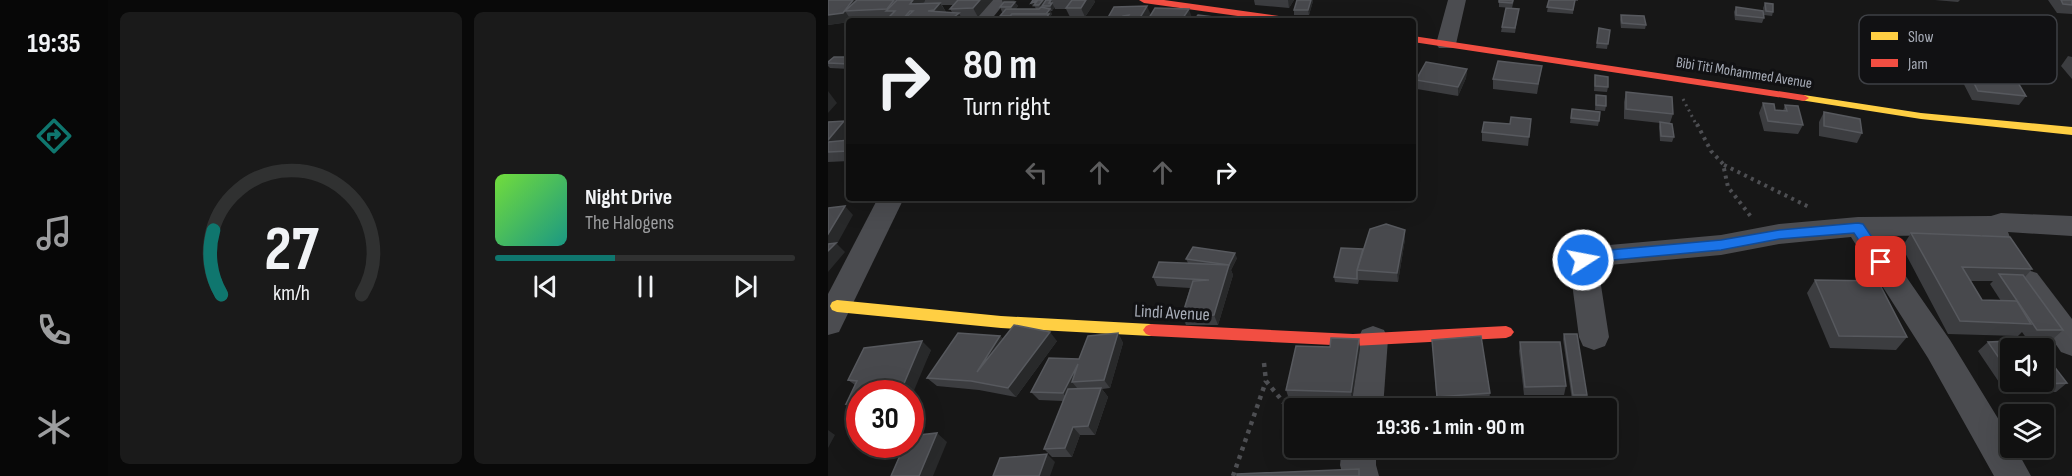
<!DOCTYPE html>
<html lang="en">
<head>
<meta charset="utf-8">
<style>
  body { margin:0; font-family:"Sofia Sans Condensed",sans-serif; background:#1a1a1a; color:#f1f3f6; height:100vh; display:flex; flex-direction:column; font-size:22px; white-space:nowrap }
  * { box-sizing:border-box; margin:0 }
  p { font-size:20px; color:#9c9d9f }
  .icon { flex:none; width:33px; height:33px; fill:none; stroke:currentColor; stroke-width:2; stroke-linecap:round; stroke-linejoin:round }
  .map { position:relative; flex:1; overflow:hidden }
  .details { display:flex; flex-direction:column; gap:12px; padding:12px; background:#090909; width:720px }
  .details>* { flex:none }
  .banner { position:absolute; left:18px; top:18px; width:570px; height:183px; border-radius:6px; box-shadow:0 6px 24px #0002,0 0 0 2px #303131; background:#111; color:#f1f3f6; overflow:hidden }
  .tools { position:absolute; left:1172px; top:338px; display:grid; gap:12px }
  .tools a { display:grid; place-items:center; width:54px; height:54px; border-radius:6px; background:#111; box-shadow:0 6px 24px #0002,0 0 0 2px #303131; font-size:30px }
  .speed { position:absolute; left:18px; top:380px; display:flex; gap:12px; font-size:30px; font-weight:700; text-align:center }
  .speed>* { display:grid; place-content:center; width:78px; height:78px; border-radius:50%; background:#111; box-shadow:0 6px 24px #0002,0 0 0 2px #303131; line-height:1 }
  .speed .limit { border:9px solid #d22; background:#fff; color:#111 }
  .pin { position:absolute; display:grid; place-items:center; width:51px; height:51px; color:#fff; margin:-26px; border-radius:12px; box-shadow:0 3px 9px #0006 }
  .me { position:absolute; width:66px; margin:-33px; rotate:79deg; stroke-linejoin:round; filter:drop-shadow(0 0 4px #0008) }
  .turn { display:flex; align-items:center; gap:21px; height:126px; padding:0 18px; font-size:27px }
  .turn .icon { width:78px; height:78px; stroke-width:2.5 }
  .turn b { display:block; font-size:42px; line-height:51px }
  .lanes { display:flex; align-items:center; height:57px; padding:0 18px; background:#0003; justify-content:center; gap:30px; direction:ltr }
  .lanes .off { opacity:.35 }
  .details .widget { flex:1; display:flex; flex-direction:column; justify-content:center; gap:9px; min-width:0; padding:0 21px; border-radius:9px; background:#1a1a1a }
  .details .dial { align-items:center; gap:0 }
  .dial svg { height:156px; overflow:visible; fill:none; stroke:#303131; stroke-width:7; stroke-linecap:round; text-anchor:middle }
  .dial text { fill:#f1f3f6; stroke:none }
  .song { display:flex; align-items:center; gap:18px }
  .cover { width:72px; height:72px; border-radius:9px; background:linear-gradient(135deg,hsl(100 70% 55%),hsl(170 70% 35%)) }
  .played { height:6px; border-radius:3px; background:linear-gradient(90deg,#0f766e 40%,#303131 40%) }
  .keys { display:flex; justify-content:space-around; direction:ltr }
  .details .tiles { flex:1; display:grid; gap:12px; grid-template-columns:repeat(2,1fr) }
  .trip { position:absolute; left:456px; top:398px; width:333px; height:60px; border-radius:6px; background:#111; box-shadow:0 6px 24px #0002,0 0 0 2px #303131; font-weight:700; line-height:60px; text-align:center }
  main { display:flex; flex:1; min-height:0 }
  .dock { display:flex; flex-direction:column; width:108px; justify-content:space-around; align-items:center; background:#070707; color:#9c9d9f }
  .dock .icon { width:42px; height:42px }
  .dock .selected { color:#0f766e }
  .dock b { font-size:27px; color:#f1f3f6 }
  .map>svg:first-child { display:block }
</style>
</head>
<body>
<main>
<nav class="dock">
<b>19:35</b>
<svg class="icon selected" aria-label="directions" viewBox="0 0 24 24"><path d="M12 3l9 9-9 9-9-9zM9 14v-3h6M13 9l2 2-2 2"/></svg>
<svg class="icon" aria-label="music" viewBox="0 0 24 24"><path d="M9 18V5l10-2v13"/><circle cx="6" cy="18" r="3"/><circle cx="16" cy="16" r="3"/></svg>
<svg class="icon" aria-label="phone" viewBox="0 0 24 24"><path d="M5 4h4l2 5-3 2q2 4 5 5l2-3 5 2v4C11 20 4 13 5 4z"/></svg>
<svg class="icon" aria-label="climate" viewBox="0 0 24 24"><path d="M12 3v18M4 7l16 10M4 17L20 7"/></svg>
</nav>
<section class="details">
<div class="tiles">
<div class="widget dial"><svg viewBox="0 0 100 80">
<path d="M14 69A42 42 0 1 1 86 69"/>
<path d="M14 69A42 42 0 0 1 10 36" stroke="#0f766e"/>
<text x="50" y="56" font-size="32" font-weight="700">27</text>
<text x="50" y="72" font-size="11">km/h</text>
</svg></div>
<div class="widget">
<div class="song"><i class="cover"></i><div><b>Night Drive</b><p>The Halogens</p></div></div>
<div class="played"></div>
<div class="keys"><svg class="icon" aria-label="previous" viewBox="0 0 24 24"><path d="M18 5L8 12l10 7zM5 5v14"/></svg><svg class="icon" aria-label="pause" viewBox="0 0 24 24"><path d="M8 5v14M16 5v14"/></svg><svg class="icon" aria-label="next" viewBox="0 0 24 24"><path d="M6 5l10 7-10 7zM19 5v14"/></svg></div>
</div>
</div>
</section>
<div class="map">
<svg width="1244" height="476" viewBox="0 0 1244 476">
  <rect width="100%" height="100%" fill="#171717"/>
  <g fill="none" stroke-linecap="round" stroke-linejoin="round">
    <path stroke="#4d4e52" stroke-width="3" stroke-dasharray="2 4" stroke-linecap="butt" d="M855 99 869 126"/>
    <g stroke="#4d4e52" stroke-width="4" stroke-dasharray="3 4.5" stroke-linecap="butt">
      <path d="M869 124 883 151 895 164 900 187 924 218"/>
      <path d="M896 165 983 208"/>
    </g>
    <g stroke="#4d4e52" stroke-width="4.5" stroke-dasharray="4 5" stroke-linecap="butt">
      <path d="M436 363 438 381 466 415"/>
      <path d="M405 476 438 381"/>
    </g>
    <g fill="#4b4c50" fill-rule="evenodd">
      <path d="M160 0H179L162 21H142Z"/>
      <path d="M620 0H638L628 44 625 48H611L608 44Z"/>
      <path d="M50 198H76L11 332 0 335V294Z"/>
      <path d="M1173 213 1244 216V236L1180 232 1183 240 1179 247 1169 250 1159 247 1154 235 1050 236 1122 340 1182 438V447H1187L1203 476H1166L1100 358 1023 237 951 244 893 255 770 266 781 337 777 346 766 350 755 346 751 337 741 260 745 253 759 247 893 235 951 224 1030 217 1163 216Z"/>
      <path d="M1199 270 1209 273 1244 319V356L1233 352 1185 281 1189 273Z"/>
      <path d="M545 326 556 330 560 339 555 408H521L530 339 534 330Z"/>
      <path d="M514 447H548V465L551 476H515L512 465Z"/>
    </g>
    <g fill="#ffcf43" fill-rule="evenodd">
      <path d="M976 95 1093 113 1244 127V135L1093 119 972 100V96Z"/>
      <path d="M9 300 173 316 323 324 328 326 331 330 328 334 323 336 173 328 9 312 4 310 2 306 4 302Z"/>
    </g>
    <g fill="#f24e42" fill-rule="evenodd">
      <path d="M311 0H336L465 18 470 21H445L316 3Z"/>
      <path d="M585 36 976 95 981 98 976 101 585 42Z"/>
      <path d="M323 324 525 334 678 326 683 328 686 332 683 336 678 338 525 346 323 336 318 334 315 330 318 326Z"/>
    </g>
  </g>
  <g fill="#3c3d40" fill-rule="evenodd">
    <path d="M0 0H165L150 17H133L135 21H57L60 18 23 20 21 21V22L0 25ZM114 5H125L122 9 124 12H118Z"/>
    <path d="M174 0 186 2 190 6 187 9H208L207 7H205L203 3 205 0H266L267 2 257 17H242L238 9H227L225 5 226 8 224 11H222L224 14 222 17 224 21H175L172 16 176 12H174L172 7 175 3Z"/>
    <path d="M426 0H466L461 8 427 5Z"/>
    <path d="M671 0H686L684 8 671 7Z"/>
    <path d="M721 0H750V1H746L745 14 719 12Z"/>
    <path d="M1107 0H1132L1130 2Z"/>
    <path d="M1220 0H1244V14L1229 13Z"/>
    <path d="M485 1 481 15H466V10Z"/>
    <path d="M937 3 945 12 944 16 936 15 935 8Z"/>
    <path d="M908 7 936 18 934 23 907 20 906 12Z"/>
    <path d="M690 14 687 33 673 32 674 27Z"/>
    <path d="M793 15 818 25 817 29 793 28 792 20Z"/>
    <path d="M771 28 782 30 779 49 768 48Z"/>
    <path d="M1119 44 1163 66 1157 75H1156L1159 80 1166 81 1170 74 1198 96 1191 105 1144 100 1126 65 1127 63 1121 62 1116 49Z"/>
    <path d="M1170 44 1200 61 1197 66 1174 63 1167 49Z"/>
    <path d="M1240 56 1244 57V79L1233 66Z"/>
    <path d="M21 57V69L2 68 0 66V62Z"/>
    <path d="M714 66 709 94 665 89V79Z"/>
    <path d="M639 69 638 78 630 96 589 89 588 80Z"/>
    <path d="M767 75 780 87 779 92 766 91Z"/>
    <path d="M798 92 845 114 842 123 846 137 844 142 832 141 831 127 832 123 796 119V102Z"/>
    <path d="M768 95 778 106 777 111 767 110Z"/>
    <path d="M935 103 947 110 955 111 957 105 975 125 970 134 936 131 931 113Z"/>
    <path d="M744 109 771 121 770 126 742 123Z"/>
    <path d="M996 112 1034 133 1029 143 991 136V122Z"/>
    <path d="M703 119 700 146 654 141V132Z"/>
    <path d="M0 122 21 127V134L16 141 21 140V161L0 162Z"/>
    <path d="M1083 233 1204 269 1197 277 1235 330 1224 340 1199 339 1194 332 1190 336 1120 334 1074 247ZM1142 281H1165L1162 284 1173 301 1154 300Z"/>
    <path d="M577 239 570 282 531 280 530 284 507 282 506 277 535 249Z"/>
    <path d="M409 258 403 270 405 275 390 325H358L354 316 362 288 329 286 325 277 360 263 358 259Z"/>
    <path d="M987 280 1079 337 1068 350 1002 348 979 293Z"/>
    <path d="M290 333 295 343 282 388 274 389 280 397 267 435H252L244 457H224L216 449 235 401 211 400 203 392Z"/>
    <path d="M736 334 759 395 758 400H744L735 339Z"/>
    <path d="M172 336 175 339 229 341 188 397 151 390 109 386 99 378Z"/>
    <path d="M604 340 662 393 661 402 609 406Z"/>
    <path d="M692 342 738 386 736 395H696L691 351Z"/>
    <path d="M1160 342 1182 348V381H1215L1239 383 1228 392 1179 394 1150 351Z"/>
    <path d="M532 348 524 401 461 399 458 390Z"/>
    <path d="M103 350 82 393H32V412L29 413 18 404 27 385 20 380Z"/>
  </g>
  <g fill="#28292a">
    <path d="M25 0H37L17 11 23 20 22 21H21V22L0 25V15Z"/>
    <path d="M85 0H97V1L87 13 82 4Z"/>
    <path d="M152 0H165L150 17 145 8Z"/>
    <path d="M174 0H187L185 3 176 5Z"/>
    <path d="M213 0H219L214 6 213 10 211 5Z"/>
    <path d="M223 0 226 8 224 11 221 3Z"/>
    <path d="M258 0H266L267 2 257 17 253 8Z"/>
    <path d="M460 0H466L461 8Z"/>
    <path d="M483 0H485V1L481 15 480 10Z"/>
    <path d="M209 1 206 5 207 7H205L203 3Z"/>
    <path d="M187 2 190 6 186 12 183 7Z"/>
    <path d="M112 3 118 12 100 11Z"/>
    <path d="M319 6 323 15 319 21H310Z"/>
    <path d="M222 9 224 14 222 17 224 21H216V16Z"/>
    <path d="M361 9 364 18 362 21H353Z"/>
    <path d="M131 13 135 21H123L122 20Z"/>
    <path d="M301 15 303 21H292L295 16Z"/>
    <path d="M639 69 638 78 630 96V87Z"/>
    <path d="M0 91 9 103 0 113Z"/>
    <path d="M16 121 21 127V134L7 151 0 143V140Z"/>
    <path d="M17 206 25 215 9 244 17 252 0 272V234Z"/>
    <path d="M577 230V239L570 282 569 273Z"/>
    <path d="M407 253 409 258 403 270 401 265Z"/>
    <path d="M401 265 405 275 390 325 386 315Z"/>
    <path d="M222 332 229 341 188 397 180 388Z"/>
    <path d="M290 333 295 343 282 388 276 380Z"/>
    <path d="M172 336 180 345 149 372Z"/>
    <path d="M531 339 532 348 524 401 523 392Z"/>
    <path d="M94 341 103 350 82 400V393H72Z"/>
    <path d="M250 364 244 382 249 388 242 402 235 393Z"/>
    <path d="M273 388 280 397 267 435 260 426Z"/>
    <path d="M245 427 252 435 244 457 237 448Z"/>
    <path d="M0 430 7 435 0 448Z"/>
    <path d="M109 433 119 442 105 476H91Z"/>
    <path d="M219 454 227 462 222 476H211Z"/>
  </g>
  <g fill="#48494d" stroke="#57595e" stroke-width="1.5">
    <path d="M0 0H25L15 13 0 15Z"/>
    <path d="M29 0H66L59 9 17 11Z"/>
    <path d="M69 0H85L82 4 112 3 106 10 100 11 131 13 122 20 94 19 92 21H74L85 11H82L73 21H57L67 11H58Z"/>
    <path d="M130 0H152L145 8 122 9Z"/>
    <path d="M205 0H215L211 5H206L209 1 203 3Z"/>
    <path d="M218 0H223L221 3H224L222 6H214Z"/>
    <path d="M244 0H258L253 8H238Z"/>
    <path d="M469 0H483L480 10H466Z"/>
    <path d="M671 0H685L684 3 671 2Z"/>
    <path d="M721 0H747L745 10 719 7Z"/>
    <path d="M1233 0H1244V5L1235 4Z"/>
    <path d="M176 2H187L183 7H172Z"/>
    <path d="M937 3 945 4V12L938 11Z"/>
    <path d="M319 6 310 21H297L301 15 295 16 292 21H278L286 7Z"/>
    <path d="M213 7 222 9 218 14H184L182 16H172L178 9H211Z"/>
    <path d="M908 7 935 11 936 18 908 15Z"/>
    <path d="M327 8 361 9 353 21H319Z"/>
    <path d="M678 8 691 9 687 28 674 27Z"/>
    <path d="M184 14H221L216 21H178Z"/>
    <path d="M370 15 402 19 400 21H365Z"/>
    <path d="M793 15 816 16 818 25 794 23Z"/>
    <path d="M771 28 782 30 780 44 769 43Z"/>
    <path d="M1132 56 1160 59 1163 66 1150 64 1159 80 1174 82 1170 74 1186 76 1198 96 1150 91Z"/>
    <path d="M6 57H21V64L0 63V62Z"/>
    <path d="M670 61 714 66 710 84 665 79Z"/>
    <path d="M598 62 639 69 630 87 588 80Z"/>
    <path d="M767 75 780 77V87L767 86Z"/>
    <path d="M798 92 844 97 845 114 798 109Z"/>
    <path d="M768 95 778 96V106L768 105Z"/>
    <path d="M935 103 946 104 947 110 959 111 957 105 970 106 975 125 940 121Z"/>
    <path d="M744 109 772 112 771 121 743 118Z"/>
    <path d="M996 112 1032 119 1034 133 996 126Z"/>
    <path d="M683 117 703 119 701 137 654 132 656 122 682 124Z"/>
    <path d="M16 121 0 140V122Z"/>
    <path d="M832 122 844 124 846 137 833 136Z"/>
    <path d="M21 140V151L0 152V142Z"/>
    <path d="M17 206 0 234V208Z"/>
    <path d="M558 224 577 230 569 273 529 270 542 229Z"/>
    <path d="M1083 233 1182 237 1204 269 1134 267 1154 300 1189 301 1203 324 1132 321Z"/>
    <path d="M8 243 0 251V244Z"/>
    <path d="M365 247 407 253 401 265 358 259Z"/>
    <path d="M513 248 535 249 529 270V279L506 277Z"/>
    <path d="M331 262 401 265 386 315 354 316 365 281 381 280 325 277Z"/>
    <path d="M1171 274 1195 275 1235 330H1209Z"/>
    <path d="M987 280 1050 281 1079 337 1011 336Z"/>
    <path d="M186 325 222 332 180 388 143 381 99 378 130 333 172 336 149 372Z"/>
    <path d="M290 333 276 380 244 382 250 364 235 393 203 392 221 358 251 359 260 336Z"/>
    <path d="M736 334H749L759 395H745Z"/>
    <path d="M653 336 662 393 609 397 604 340Z"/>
    <path d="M503 338 531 339 523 392 458 390 468 346 502 347Z"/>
    <path d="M1206 340 1212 348H1182V374L1160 342Z"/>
    <path d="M94 341 72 393H32V402L18 404 29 381 20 380 36 348Z"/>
    <path d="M692 342H732L738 386 697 387Z"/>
    <path d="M1215 352 1239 383 1189 385 1187 381H1215Z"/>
    <path d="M273 388 260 426 245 427 237 448 216 449 240 389Z"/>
    <path d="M109 433 91 476H63L77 444H82V436Z"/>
    <path d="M219 454 211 476H165L172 458Z"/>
    <path d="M531 469V476H409V474Z"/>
  </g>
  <path fill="#1a73e8" stroke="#114b97" stroke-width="1.5" d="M1030 223 1035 224 1058 258V266H1048L1026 233 951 239 893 250 763 262 755 266 748 260 759 252 893 240 951 230Z"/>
  <g text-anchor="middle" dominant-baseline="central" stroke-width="6" stroke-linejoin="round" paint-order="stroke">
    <g font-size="15" fill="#a8adb8" stroke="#111113">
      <text transform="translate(916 73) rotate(9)">Bibi Titi Mohammed Avenue</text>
    </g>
    <g font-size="18" fill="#a8adb8" stroke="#111113">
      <text transform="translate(344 313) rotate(3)">Lindi Avenue</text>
    </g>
  </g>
  <rect x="1031" y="15" width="198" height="69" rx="9" fill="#111113" stroke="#3e4045" stroke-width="1.5"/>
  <rect x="1043" y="32" width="27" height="8" fill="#ffcf43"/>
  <rect x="1043" y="59" width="27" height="8" fill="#f24e42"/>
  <g font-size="16" fill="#a8adb8">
    <text x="1080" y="42">Slow</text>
    <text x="1080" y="69">Jam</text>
  </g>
</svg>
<div class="tools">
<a><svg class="icon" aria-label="sound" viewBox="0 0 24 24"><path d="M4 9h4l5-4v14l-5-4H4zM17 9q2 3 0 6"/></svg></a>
<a><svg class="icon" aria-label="layers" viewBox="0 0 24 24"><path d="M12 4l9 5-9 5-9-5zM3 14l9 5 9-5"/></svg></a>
</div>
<div class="speed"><div class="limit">30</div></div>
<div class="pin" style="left:1053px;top:262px;background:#d93025"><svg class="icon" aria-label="arrive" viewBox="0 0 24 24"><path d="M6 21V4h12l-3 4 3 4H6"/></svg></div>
<svg class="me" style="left:755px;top:260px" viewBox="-20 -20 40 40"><circle r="17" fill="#1a73e8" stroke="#fff" stroke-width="3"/><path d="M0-11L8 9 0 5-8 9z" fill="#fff"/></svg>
<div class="trip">19:36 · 1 min · 90 m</div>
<div class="banner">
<div class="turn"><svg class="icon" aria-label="right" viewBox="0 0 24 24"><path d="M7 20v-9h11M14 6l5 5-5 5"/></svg><div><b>80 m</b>Turn right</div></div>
<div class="lanes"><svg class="icon off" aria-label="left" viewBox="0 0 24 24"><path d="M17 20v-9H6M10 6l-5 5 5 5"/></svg><svg class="icon off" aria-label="ahead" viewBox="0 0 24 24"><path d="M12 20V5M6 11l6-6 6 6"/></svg><svg class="icon off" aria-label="ahead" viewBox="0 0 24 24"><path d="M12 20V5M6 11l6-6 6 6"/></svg><svg class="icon" aria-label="right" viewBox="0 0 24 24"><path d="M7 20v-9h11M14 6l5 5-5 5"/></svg></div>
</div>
</div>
</main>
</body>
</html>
